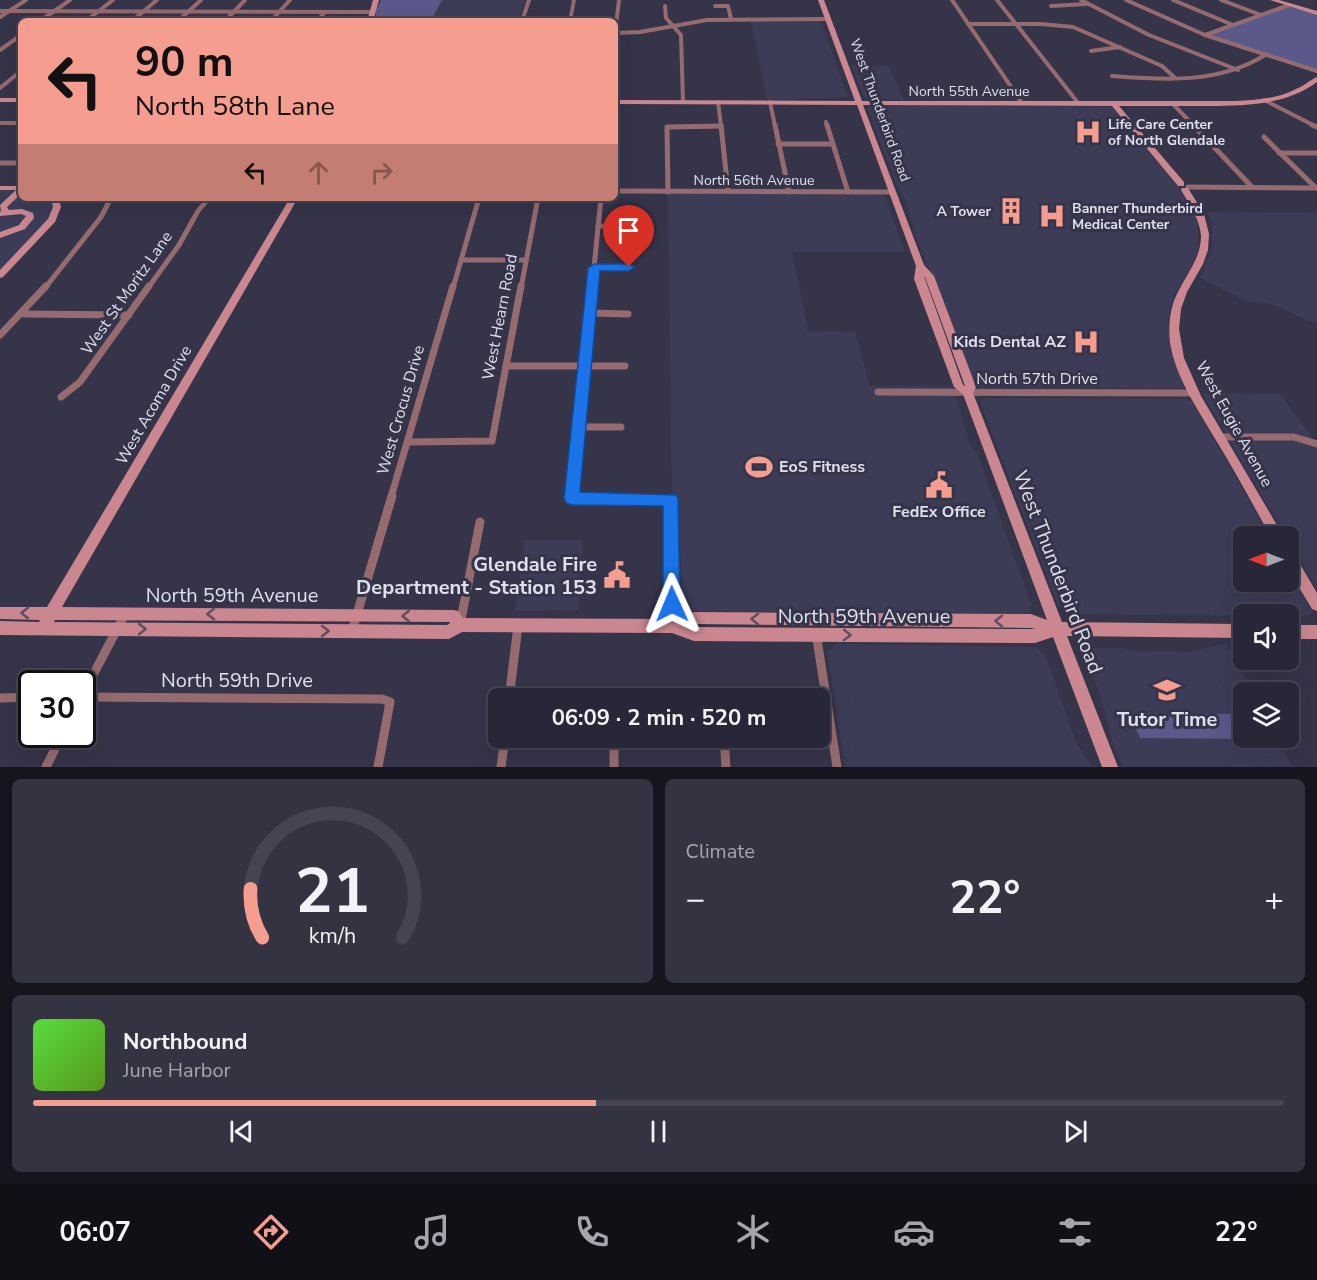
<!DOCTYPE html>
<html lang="en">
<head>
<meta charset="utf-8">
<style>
  body { margin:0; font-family:"Nunito Sans",sans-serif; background:#343342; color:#f1f3f6; height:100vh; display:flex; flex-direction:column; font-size:22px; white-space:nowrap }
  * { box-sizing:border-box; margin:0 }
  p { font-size:20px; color:#a5a5ad }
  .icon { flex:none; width:33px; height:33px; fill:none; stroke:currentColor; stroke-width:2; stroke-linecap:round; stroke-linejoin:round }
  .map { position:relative; height:767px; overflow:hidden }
  .panel { display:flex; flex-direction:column; gap:12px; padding:12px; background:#16151e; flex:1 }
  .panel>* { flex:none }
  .banner { position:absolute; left:18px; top:18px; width:600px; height:183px; border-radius:9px; box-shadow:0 6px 24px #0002,0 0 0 2px #444452; background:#f59d8f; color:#111; overflow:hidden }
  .needle { width:39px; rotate:270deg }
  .fabs { position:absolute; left:1233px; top:526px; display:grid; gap:12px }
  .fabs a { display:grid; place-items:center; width:66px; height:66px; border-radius:9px; background:#282737; box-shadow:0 6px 24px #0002,0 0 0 2px #444452; font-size:30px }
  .speed { position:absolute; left:18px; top:670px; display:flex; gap:12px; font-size:30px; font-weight:700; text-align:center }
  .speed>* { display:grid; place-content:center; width:78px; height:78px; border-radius:50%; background:#282737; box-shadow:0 6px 24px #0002,0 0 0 2px #444452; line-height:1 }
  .speed .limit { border:3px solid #111; border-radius:9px; background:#fff; color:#111 }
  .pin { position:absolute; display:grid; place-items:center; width:51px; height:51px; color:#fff; margin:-62px -26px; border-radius:50% 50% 50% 0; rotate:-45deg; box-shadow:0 0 6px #0007 }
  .pin .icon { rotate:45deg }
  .me { position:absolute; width:66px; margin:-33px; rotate:359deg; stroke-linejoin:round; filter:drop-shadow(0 0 4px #0008) }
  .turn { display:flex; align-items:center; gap:21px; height:126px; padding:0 18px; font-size:27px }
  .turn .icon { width:78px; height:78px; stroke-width:2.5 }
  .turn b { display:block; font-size:42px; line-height:51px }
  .lanes { display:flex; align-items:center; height:57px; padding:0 18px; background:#0003; justify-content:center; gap:30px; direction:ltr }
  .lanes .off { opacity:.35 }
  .big { font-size:45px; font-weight:700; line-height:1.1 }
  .panel .widget { flex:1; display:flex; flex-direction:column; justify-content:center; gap:9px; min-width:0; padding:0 21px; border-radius:9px; background:#343342 }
  .panel .dial { align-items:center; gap:0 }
  .dial svg { height:156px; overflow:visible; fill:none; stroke:#444452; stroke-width:7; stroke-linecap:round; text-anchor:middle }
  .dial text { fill:#f1f3f6; stroke:none }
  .song { display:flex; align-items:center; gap:18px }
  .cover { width:72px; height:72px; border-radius:9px; background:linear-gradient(135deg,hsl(110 70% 55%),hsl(90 70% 35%)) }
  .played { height:6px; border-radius:3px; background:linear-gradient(90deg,#f59d8f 45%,#444452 45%) }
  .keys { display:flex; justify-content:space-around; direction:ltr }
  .heat { display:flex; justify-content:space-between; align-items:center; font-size:33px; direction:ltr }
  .panel .tiles { flex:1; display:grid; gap:12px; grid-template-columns:1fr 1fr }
  .widget:last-child { grid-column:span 2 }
  .trip { position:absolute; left:488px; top:688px; width:342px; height:60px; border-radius:9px; background:#282737; box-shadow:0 6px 24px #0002,0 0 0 2px #444452; font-weight:700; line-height:60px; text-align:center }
  .dock { display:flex; height:96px; justify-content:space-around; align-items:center; background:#101016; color:#a5a5ad }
  .dock .icon { width:42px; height:42px }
  .dock .current { color:#f59d8f }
  .dock b { font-size:27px; color:#f1f3f6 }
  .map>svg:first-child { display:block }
</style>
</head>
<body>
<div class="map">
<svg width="1317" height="767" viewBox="0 0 1317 767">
  <rect width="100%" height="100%" fill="#353449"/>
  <g fill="#3d3c57">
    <path d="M442 0H525L518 21H431Z"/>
    <path d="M751 21H821L848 97 767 100Z"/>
    <path d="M851 66H889L904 100 865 99Z"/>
    <path d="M925 105 1113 107 1183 193 1198 223V249L1195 260 1174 295 1168 319 1170 347 1184 388H979L974 385 916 236 905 199 897 185 867 108 871 106Z"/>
    <path d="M0 190H21V198H49L54 208 47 221 0 271Z"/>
    <path d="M668 193 881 194 885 197 905 252H792L808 331 855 332 870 386H953L970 445 977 453 1031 604 1030 611 1023 614 691 611 682 606 678 498 672 492Z"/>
    <path d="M1207 212 1317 213V324L1271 304 1246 301 1200 278 1212 250V224Z"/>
    <path d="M1202 393 1280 394 1317 444V590L1289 541 1288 537H1286Z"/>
    <path d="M984 398 1185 399 1192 401 1270 537H1244V582H1288L1289 569 1313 613 1307 616 1072 614 1064 612 1057 603 980 402Z"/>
    <path d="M525 540H583L578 610 515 611Z"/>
    <path d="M1226 643 1252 693H1244V738H1277L1292 767H1123L1112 741 1102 701 1085 655 1086 651 1090 648H1122L1134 651 1191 652Z"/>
    <path d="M836 644 1037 647 1046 657 1076 742 1092 767H845L828 656V651Z"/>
  </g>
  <g fill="#5b598a">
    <path d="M381 0H442L431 21H375L376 10Z"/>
    <path d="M1289 5 1317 13V71L1205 35Z"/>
    <path d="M1129 713 1235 714 1243 731 1244 738 1248 739 1140 738Z"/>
  </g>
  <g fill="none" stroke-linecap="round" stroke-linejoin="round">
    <g stroke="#966b70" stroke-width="4">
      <path d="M952 0 1022 103"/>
      <path d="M997 0 1079 104"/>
      <path d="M1081 0 1149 35 1238 70"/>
      <path d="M1126 0 1205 35 1317 71"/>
      <path d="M1173 0 1233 25"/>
      <path d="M1221 0 1261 15"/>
      <path d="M665 6 666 18 681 35 683 102"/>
      <path d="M715 6H728L731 19"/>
      <path d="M1051 6 1086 4"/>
      <path d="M0 11 371 12"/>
      <path d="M0 17 26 0"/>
      <path d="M40 21 70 0"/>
      <path d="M86 21 113 0"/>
      <path d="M132 21 157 0"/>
      <path d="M178 21 201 0"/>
      <path d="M225 21 245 0"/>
      <path d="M271 21 290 0"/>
      <path d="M317 21 325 12"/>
      <path d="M522 21 529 0"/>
      <path d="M570 21 574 0"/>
      <path d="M968 24H1041L1073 27 1162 66 1174 77"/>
      <path d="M615 33 640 32 707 20 828 19"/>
      <path d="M615 33 619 0"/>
      <path d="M1205 35 1289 5"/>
      <path d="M0 50 21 35"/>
      <path d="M1091 51 1120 47"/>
      <path d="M1112 76C1164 80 1219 84 1265 55"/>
      <path d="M0 88 21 71"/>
      <path d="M1264 100 1315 126"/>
      <path d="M718 102 721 126"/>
      <path d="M770 102 775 126"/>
      <path d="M1173 104 1194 126"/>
      <path d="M826 122 827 126"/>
      <path d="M0 123H21"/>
    </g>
    <g stroke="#966b70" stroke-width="5">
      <path d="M721 125 728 191"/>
      <path d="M775 125 789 192"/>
      <path d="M827 125 848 192"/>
      <path d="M1193 125 1252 187"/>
      <path d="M1312 125 1317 127"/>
      <path d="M1264 137 1316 188"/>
      <path d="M778 144H833"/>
      <path d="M1279 153H1317"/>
      <path d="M0 163H21"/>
      <path d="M1188 187 1317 188"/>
      <path d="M615 191 892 192"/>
      <path d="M668 192 667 127 721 126"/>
      <path d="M598 226H631"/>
      <path d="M461 260H526"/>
      <path d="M594 268 629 267"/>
      <path d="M45 288 101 217 111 198"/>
      <path d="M148 288 179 245 198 211 209 198"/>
      <path d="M453 288 479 198"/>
      <path d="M521 288 538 198"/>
      <path d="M592 288 601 198"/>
    </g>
    <g stroke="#966b70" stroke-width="7">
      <path d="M590 313 628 314"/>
      <path d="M24 314 129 315"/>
      <path d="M0 335 46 286"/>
      <path d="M506 366H625"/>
      <path d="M878 392 1195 393"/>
      <path d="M61 397 80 382 149 286"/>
      <path d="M579 427H621"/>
      <path d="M1221 437H1294L1317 444"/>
      <path d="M408 442 492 441 521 286"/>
      <path d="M391 497 453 286"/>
      <path d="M572 497 592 286"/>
    </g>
    <g stroke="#966b70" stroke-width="9">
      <path d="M572 496V498L670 499 672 626"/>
      <path d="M460 625 480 522"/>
      <path d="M352 631 392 496"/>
      <path d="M816 633 837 767"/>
      <path d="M721 691 722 699"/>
      <path d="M615 693V699"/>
      <path d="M82 696 125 614"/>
      <path d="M82 697 382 699 390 702 378 767"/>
      <path d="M0 698 32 697"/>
      <path d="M509 699 518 626"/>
      <path d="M614 738V767"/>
      <path d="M724 738 726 767"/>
      <path d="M46 767 62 735"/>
      <path d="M501 767 505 738"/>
    </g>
    <g fill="#cb8790" fill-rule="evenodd">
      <path d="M373 0H379L373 21H367Z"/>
      <path d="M818 0H824L862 101H1235C1256 100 1277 99 1296 89 1304 86 1310 80 1317 77V82C1282 108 1235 106 1193 106 1168 106 1144 106 1119 106L1184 182V186H1178L1112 106 863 105 924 265 934 276 976 387 973 393 1062 622 1244 624V638L1067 636 1118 767H1102L1053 637 1035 643 694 641 672 633 462 632 449 639 0 635V621L39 622 40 620 0 619V607H47L290 198H298L62 607 453 610 458 611 463 618 672 619 694 612 1031 614 1047 620 963 394 954 387 914 279 916 266 857 105 615 104V100L855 101ZM924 276 925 277 965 386 963 385ZM55 620 450 622V623L447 625 54 622ZM694 624 1031 628 1036 629 694 627 690 626Z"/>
      <path d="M1270 0H1279L1317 11V15Z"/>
      <rect x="0" y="98" width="21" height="4"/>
      <path d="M0 186H21V194L7 207 9 210 22 209 33 213 34 218 25 229 0 238V232L19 225 26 216 21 214 0 216V212L1 211 0 205 16 190H0Z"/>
      <path d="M1182 188H1188L1204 214 1209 234 1208 250 1203 264 1187 292 1181 309 1179 329 1184 358 1201 396 1284 537H1271C1253 505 1236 473 1217 442 1199 411 1176 379 1170 343 1168 325 1170 306 1179 290 1188 272 1201 257 1201 236 1200 219 1189 204 1181 190Z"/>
      <path d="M51 198H59L61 207 55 222 3 277 0 278V270L48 219 53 207Z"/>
      <path d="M1288 550 1293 552 1317 593V611L1312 609 1288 569Z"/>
      <rect x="1288" y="625" width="29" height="14"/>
    </g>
  </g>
  <defs><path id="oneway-chevron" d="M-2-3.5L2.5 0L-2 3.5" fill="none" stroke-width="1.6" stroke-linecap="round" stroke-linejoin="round" transform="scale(1.5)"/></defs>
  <g stroke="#624d5e">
    <use href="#oneway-chevron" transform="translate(25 613) rotate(-180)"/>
    <use href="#oneway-chevron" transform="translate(211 614) rotate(-180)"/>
    <use href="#oneway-chevron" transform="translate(406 616) rotate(-180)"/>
    <use href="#oneway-chevron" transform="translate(755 619) rotate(-179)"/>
    <use href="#oneway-chevron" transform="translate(999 621) rotate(-180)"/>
    <use href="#oneway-chevron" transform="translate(142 629)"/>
    <use href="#oneway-chevron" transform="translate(325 631)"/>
    <use href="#oneway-chevron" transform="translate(847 635) rotate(1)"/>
  </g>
  <path fill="#1a73e8" stroke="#114b97" stroke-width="1.5" d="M594 264H629L635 267 629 271H600L580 492 676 495 678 499 680 604 678 609 672 612 666 609 663 604V506L572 505 566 503 564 498 588 268Z"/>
  <defs>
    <symbol id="hospital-bare" viewBox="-9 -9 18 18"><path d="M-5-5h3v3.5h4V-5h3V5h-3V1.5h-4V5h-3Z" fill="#f59d8f" stroke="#353449" stroke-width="2.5" paint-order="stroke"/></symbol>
    <symbol id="building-bare" viewBox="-9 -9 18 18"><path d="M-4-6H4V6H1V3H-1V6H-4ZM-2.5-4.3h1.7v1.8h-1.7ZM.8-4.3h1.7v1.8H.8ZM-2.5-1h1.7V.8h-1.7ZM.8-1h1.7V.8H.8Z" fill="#f59d8f" stroke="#353449" stroke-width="2.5" paint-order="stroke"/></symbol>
    <symbol id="stadium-bare" viewBox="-9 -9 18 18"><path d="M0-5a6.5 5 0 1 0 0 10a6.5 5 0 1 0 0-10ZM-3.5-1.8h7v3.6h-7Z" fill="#f59d8f" stroke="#353449" stroke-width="2.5" paint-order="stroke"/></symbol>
    <symbol id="civic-bare" viewBox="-9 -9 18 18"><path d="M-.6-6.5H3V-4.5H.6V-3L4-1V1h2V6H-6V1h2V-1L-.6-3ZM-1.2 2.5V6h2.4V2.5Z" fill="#f59d8f" stroke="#353449" stroke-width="2.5" paint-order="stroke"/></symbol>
    <symbol id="school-bare" viewBox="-9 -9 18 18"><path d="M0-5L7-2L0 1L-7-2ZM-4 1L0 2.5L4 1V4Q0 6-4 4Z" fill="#f59d8f" stroke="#353449" stroke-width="2.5" paint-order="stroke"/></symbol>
  </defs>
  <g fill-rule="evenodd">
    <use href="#hospital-bare" x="1069" y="113" width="38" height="38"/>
    <use href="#building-bare" x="992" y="192" width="38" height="38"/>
    <use href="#hospital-bare" x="1033" y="197" width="38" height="38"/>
    <use href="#hospital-bare" x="1067" y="323" width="38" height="38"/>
    <use href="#stadium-bare" x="740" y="448" width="38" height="38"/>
    <use href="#civic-bare" x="920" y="466" width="38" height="38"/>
    <use href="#civic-bare" x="598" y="556" width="38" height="38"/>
    <use href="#school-bare" x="1148" y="671" width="38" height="38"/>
  </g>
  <g text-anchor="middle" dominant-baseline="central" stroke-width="6" stroke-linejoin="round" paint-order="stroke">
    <g font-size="14" fill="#dfe0ed" stroke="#353449">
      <text x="969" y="91">North 55th Avenue</text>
      <text transform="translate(880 110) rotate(70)">West Thunderbird Road</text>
      <text x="754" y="180">North 56th Avenue</text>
    </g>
    <g font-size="14" font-weight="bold" fill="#dfe0ed" stroke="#353449" text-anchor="start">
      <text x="1108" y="124">Life Care Center<tspan x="1108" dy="16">of North Glendale</tspan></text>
      <text x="1072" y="208">Banner Thunderbird<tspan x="1072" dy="16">Medical Center</tspan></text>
      <text x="991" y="211" text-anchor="end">A Tower</text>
    </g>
    <g font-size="16" fill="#dfe0ed" stroke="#353449">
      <text transform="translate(127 293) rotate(-55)">West St Moritz Lane</text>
      <text transform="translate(500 317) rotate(-79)">West Hearn Road</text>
      <text x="1037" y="379">North 57th Drive</text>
      <text transform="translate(154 405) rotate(-60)">West Acoma Drive</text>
      <text transform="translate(401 410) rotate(-74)">West Crocus Drive</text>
      <text transform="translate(1234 424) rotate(61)">West Eugie Avenue</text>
    </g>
    <g font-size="16" font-weight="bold" fill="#dfe0ed" stroke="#353449" text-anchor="end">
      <text x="1066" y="342">Kids Dental AZ</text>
      <text x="779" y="467" text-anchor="start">EoS Fitness</text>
      <text x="939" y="512" text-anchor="middle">FedEx Office</text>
    </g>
    <g font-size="20" font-weight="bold" fill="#dfe0ed" stroke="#353449" text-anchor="end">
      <text x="597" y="564">Glendale Fire<tspan x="597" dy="23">Department - Station 153</tspan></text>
      <text x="1167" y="719" text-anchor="middle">Tutor Time</text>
    </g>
    <g font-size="20" fill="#dfe0ed" stroke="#353449">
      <text transform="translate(1058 572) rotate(69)">West Thunderbird Road</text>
      <text x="232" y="595">North 59th Avenue</text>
      <text x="864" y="616">North 59th Avenue</text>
      <text x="237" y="680">North 59th Drive</text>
    </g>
  </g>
</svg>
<div class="fabs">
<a><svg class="needle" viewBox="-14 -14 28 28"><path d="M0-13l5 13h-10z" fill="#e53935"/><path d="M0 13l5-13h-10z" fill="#a5a5ad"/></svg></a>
<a><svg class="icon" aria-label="sound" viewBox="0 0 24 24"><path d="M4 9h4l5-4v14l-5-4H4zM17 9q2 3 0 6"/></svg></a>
<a><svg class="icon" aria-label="layers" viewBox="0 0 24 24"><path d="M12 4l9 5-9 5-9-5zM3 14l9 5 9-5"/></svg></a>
</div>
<div class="speed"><div class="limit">30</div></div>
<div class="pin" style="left:629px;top:267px;background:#d93025"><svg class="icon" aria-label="arrive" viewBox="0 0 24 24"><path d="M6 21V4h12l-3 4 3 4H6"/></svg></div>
<svg class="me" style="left:672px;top:604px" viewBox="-20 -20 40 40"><path d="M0-17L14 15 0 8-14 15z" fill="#1a73e8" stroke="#fff" stroke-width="4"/></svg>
<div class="trip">06:09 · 2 min · 520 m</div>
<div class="banner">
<div class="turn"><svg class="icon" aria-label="left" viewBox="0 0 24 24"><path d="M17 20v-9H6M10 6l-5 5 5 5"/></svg><div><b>90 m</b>North 58th Lane</div></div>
<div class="lanes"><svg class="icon" aria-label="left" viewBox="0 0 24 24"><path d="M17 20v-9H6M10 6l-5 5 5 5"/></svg><svg class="icon off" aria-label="ahead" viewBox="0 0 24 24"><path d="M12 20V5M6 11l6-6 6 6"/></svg><svg class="icon off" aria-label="right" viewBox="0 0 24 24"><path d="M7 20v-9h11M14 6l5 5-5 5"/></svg></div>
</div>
</div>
<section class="panel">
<div class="tiles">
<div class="widget dial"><svg viewBox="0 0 100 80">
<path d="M14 69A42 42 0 1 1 86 69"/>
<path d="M14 69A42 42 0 0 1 8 44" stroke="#f59d8f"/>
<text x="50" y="56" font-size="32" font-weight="700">21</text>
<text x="50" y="72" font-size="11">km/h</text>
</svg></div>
<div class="widget"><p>Climate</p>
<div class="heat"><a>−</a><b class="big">22°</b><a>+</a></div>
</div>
<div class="widget">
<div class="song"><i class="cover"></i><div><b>Northbound</b><p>June Harbor</p></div></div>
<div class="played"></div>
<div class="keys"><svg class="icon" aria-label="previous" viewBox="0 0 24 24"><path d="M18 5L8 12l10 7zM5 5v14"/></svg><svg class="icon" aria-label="pause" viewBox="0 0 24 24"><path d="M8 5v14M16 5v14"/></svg><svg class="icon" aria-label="next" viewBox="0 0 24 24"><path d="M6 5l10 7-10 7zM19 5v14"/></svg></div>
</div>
</div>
</section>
<nav class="dock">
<b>06:07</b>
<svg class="icon current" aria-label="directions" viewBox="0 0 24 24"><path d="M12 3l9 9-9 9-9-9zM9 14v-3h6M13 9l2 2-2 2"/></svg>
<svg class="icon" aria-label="music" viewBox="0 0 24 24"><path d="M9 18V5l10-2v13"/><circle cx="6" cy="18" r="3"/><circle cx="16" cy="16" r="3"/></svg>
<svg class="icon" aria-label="phone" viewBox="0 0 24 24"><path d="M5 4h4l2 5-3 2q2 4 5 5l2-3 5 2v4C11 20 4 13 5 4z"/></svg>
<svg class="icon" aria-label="climate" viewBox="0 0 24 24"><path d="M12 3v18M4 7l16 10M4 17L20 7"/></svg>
<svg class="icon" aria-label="car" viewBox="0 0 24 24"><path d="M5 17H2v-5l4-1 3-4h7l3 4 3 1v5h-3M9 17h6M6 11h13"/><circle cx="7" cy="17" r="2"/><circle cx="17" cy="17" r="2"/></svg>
<svg class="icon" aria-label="filters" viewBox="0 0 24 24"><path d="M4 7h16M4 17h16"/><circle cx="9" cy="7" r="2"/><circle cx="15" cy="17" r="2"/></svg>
<b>22°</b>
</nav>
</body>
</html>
